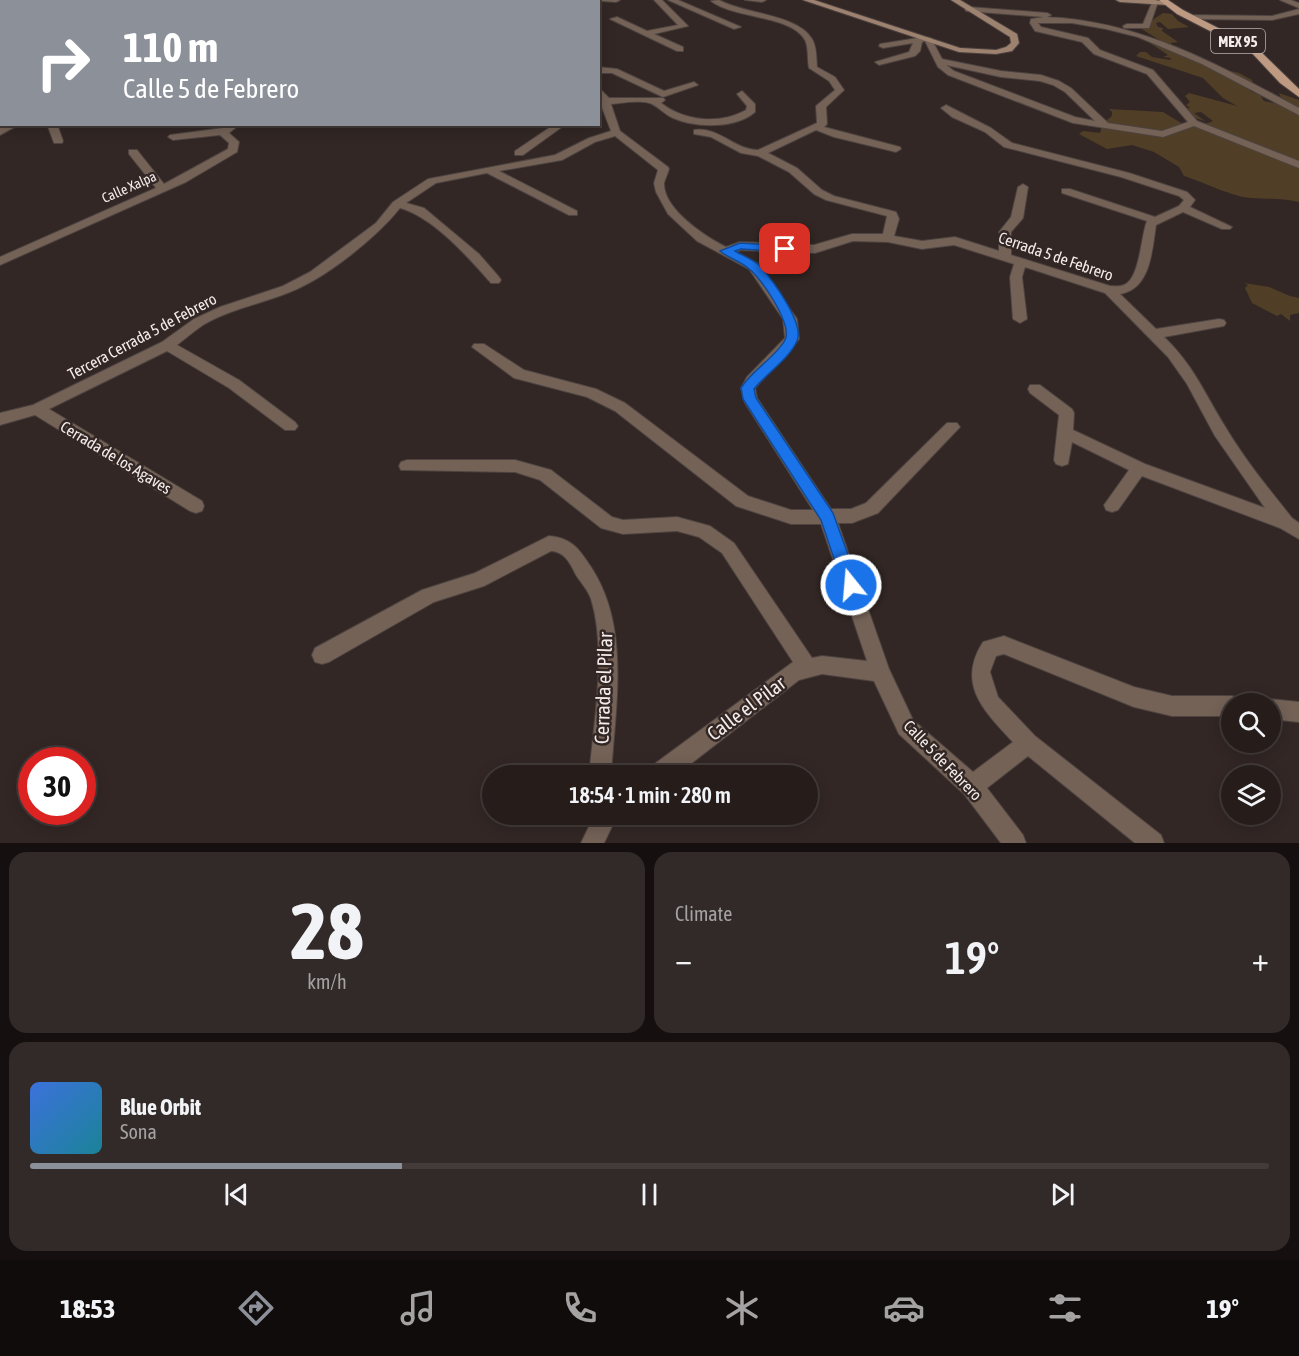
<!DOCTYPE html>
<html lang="en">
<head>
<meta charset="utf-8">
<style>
  body { margin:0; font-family:"Asap Condensed",sans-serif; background:#322a28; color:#f1f3f6; height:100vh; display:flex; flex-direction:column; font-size:22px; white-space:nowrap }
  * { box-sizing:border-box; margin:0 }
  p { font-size:20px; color:#a4a2a3 }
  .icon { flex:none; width:33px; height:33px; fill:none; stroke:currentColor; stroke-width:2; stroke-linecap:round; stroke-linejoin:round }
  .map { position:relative; height:843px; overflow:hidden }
  .panel { display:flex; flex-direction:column; gap:9px; padding:9px; background:#15100f; flex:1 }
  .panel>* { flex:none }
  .banner { position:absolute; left:0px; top:0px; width:600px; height:126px; box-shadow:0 3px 15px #0003,0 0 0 2px #423b3a; background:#8c9099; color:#fff; overflow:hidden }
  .buttons { position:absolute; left:1221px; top:693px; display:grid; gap:12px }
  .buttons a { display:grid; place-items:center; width:60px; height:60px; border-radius:50%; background:#261d1b; box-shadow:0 3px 15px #0003,0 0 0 2px #423b3a; font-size:30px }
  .speed { position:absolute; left:18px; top:747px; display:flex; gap:12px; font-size:30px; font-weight:700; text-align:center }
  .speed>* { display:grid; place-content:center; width:78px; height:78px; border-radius:50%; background:#261d1b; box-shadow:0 3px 15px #0003,0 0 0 2px #423b3a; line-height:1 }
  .speed .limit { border:9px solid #d22; background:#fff; color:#111 }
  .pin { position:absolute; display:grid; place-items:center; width:51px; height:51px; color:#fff; margin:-26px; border-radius:12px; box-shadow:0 3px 9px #0006 }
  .me { position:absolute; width:66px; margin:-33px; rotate:343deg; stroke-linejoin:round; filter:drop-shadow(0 0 4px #0008) }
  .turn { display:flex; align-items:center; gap:21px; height:126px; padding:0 24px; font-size:27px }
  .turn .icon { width:78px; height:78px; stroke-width:2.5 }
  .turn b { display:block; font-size:42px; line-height:51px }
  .big { font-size:45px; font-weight:600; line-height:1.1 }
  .panel .widget { flex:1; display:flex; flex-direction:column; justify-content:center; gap:9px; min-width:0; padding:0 21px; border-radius:18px; background:#322a28 }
  .panel .dial { align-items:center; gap:0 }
  .dial b { font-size:78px; line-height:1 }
  .song { display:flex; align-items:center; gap:18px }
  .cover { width:72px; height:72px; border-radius:9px; background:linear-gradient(135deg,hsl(220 70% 55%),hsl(190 70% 35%)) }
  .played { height:6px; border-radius:3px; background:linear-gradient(90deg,#8c9099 30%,#423b3a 30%) }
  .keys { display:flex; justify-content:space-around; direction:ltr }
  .heat { display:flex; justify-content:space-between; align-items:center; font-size:33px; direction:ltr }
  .panel .tiles { flex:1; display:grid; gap:9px; grid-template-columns:1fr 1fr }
  .widget:last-child { grid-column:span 2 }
  .trip { position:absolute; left:482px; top:765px; width:336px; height:60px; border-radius:30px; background:#261d1b; box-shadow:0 3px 15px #0003,0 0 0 2px #423b3a; font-weight:600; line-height:60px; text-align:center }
  .tabs { display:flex; height:96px; justify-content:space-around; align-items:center; background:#0f0c0b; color:#a4a2a3 }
  .tabs .icon { width:42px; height:42px }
  .tabs .on { color:#8c9099 }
  .tabs b { font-size:27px; color:#f1f3f6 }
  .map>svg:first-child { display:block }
</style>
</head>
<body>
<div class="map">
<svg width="1299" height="843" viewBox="0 0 1299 843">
  <rect width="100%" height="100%" fill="#322724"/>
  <g fill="#503f26">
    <path d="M1163 13 1172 14 1178 21 1189 27 1168 29 1160 22 1156 23 1158 27 1163 28 1162 31 1178 42 1171 43 1174 51 1201 64 1239 73 1252 80 1254 86 1249 87 1250 91 1260 95 1264 101 1278 104 1283 102 1279 93 1299 100V202C1282 198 1268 199 1252 198 1235 198 1201 181 1184 176L1179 167 1154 152 1132 145 1107 149 1079 134 1083 131 1100 133 1102 126 1106 127 1107 120 1112 116V112L1109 109 1163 112 1181 123 1197 127 1213 121 1201 112 1194 113 1205 121 1195 118 1183 109 1190 108 1186 105 1190 102 1185 96 1189 93 1237 106 1223 98 1203 78 1136 56 1140 52H1146L1152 57 1170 60 1171 58 1163 57 1168 55 1150 43 1152 41H1161L1140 28Z"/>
    <path d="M1244 283 1269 287 1290 296 1299 298V313L1290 315V321L1281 314 1277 316 1252 303 1245 288 1248 285Z"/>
  </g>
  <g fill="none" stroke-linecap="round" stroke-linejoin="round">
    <defs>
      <g id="minor">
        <path d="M97 0H106L96 2Z"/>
        <path d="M349 0H358L348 2Z"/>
        <path d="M369 0H379L380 2H370Z"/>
        <path d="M440 0H450L451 2H441Z"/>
        <path d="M557 0H571L555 2Z"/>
        <path d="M587 0H620L616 2Z"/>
        <path d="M654 0H662L688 26 654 34 683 47V51H677L610 19 617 17 647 31 678 25Z"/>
        <path d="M668 0H678L741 27 734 29Z"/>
        <path d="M719 0C744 14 797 14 812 39 817 47 816 58 817 67L835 77 844 90 826 107 827 124 824 127 900 147 901 149 896 152 834 137 816 130 768 153 797 168 822 190 834 196 896 212 899 219 894 236 922 241 955 237 999 251V232L1011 217 1018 187 1023 184 1028 187 1023 218 1011 232V255L1110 286C1114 286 1120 287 1124 285 1140 279 1141 235 1147 221L1062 193V189H1070L1155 217 1179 206 1184 200 1179 196 1121 177 1004 147 985 132 952 117 941 108 946 105 991 128 1012 143 1129 173 1187 192 1195 200 1190 207 1232 227 1230 229H1222L1183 212 1156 225C1152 250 1151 289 1120 294L1156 329 1219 319 1224 320 1226 323 1224 326 1164 337C1195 367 1204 393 1226 428 1245 460 1269 489 1292 518L1299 523V539L1280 528 1142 476 1118 510 1112 512 1106 510 1104 505 1129 470 1072 442 1068 464 1062 466 1056 464 1054 460 1059 415 1030 393 1028 389 1030 385H1040L1072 409 1074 413 1073 430 1145 464 1265 508 1215 436 1187 384 1168 357 1105 293 1025 267 1022 277 1027 319 1020 323 1013 319 1010 277 1014 264 954 245 922 249 888 242 853 241 815 253 741 250 735 252 757 263 797 319 799 339 755 388 757 398 831 509H851L866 503 947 423H957L960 427 878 513 852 523H838L889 669 913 720 973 772 1013 742C984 711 956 684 983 642L1004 636 1134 687 1172 696H1232L1239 699 1241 704H1232V716H1172L1134 707 1004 654 996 656 990 672 998 697 1035 736 1161 835 1164 843H1135L1028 756 987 788 1023 835 1026 843H1001L964 794 899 734 874 681 822 674 799 680 675 776H646L649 768 793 662 722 553 699 537 677 531 623 534 601 528 540 480 515 472 401 470 399 466 401 462 407 460H515L551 470 612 517 623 520 677 517 710 526 734 543 812 658 822 656 867 661 821 524H791L736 506 615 411 587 397 514 378 472 347 474 344H484L524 370 596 389 625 403 748 496 791 510H813L745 403 741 388 747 377 785 338 783 319 749 269 697 241 668 214 656 192 654 183 658 170 615 136 595 142 562 160 499 171 577 211V215H569L487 173 436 183 406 203 424 208 479 254 499 277 501 280 499 283H491C468 257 433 217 400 208 376 238 326 278 290 292 261 304 230 309 203 325 194 331 186 338 177 345L239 380 295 422 298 426 295 430H285L229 388 167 351 49 409 202 501 204 506 202 511 196 513 190 511 35 415 0 425V413L33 405 162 342 194 319 220 307 283 286 310 272 376 223 393 202 428 179 555 155 589 138 611 131 598 97V87L609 98H663L665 100 661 103C684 121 719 125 746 110L747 106 737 94 742 91 755 104V112C736 129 695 128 673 118 665 115 657 105 649 103 639 100 622 103 611 104L620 131 668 167 669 169C668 173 665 179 664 183 663 209 706 237 726 247L740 242 814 245 852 234H883L887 216 826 200 814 194 789 172 758 156 741 153 711 137 694 134V130C719 126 734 150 758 150L817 123 816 106 835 90 829 81 809 68C807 59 809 48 805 40 791 15 734 19 711 1Z"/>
        <path d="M745 0H766L762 2Z"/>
        <path d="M1153 0 1158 2 1149 28H1124L1123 26 1127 24H1143Z"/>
        <path d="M1280 0H1291L1299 3V8Z"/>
        <path d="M969 7 1047 13 1051 15 1047 17C1140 21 1219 65 1299 108V115L1202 64 1138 37 1106 29 1072 23H1038L1041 27 1088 38 1100 50 1153 70 1197 121 1299 161V168L1194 126 1163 137 1073 123 948 75 938 67 925 41 922 42 920 51 915 56 879 65 875 62 909 52 913 43 883 48 879 46 880 44 924 37 931 38 942 59 1001 71 1041 75 1059 81 1071 88 1108 123 1162 131 1188 122 1147 74 1094 54 1082 42 1035 31 1030 23 1031 19 1044 17 966 11 965 9ZM946 65 1001 77 1040 81 1053 85 1065 92 1095 121 1075 117 954 71Z"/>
        <path d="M1299 9V14L1272 20 1189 19 1185 17 1189 15 1272 16Z"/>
        <rect x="0" y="31" width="2" height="4"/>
        <path d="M0 63H2L0 69Z"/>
        <path d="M598 67 617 69 664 91 694 82 698 85 663 97 612 73H598Z"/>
        <path d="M7 124H20L0 135V128Z"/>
        <path d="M47 124H57L63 141 62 143H54Z"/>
        <path d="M228 124H240L229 133 239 142 237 152 186 182 0 265V257L156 188 129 154V150H137L164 184 228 149 229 143 220 135 173 140 168 137 170 135 223 128Z"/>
        <path d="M555 124H566L523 155H515V151Z"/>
        <path d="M549 536C572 538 579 549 591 567 631 628 615 707 611 776H589C594 721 607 651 591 599 588 590 581 583 576 575 570 563 565 552 551 551L484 586 434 602 329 662 322 664 315 662 312 655 315 648 422 590 475 573Z"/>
        <path d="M1270 699 1299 702V722L1270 719V704H1262Z"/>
        <path d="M595 814H618L604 843H581Z"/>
      </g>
      <g id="secondary">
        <path d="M803 0H814L960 48 996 50 1006 47 1011 43 1010 37 951 0H960L1017 34 1019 43 1012 51 996 54 959 52Z"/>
        <path d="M1116 0H1155L1171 3 1167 5 1120 2Z"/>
      </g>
      <path id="primary" d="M1159 0H1168L1183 10 1257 48 1299 89V97L1280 83 1251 52 1177 14Z"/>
    </defs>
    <use href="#minor" stroke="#4d4340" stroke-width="2"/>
    <use href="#secondary" stroke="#4d4340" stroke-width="2"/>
    <use href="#primary" stroke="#4d4340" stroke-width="2"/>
    <use href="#minor" fill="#746257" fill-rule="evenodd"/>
    <use href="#secondary" fill="#9e8270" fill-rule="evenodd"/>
    <use href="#primary" fill="#be9a83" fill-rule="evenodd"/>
  </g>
  <path fill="#1a73e8" stroke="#114b97" stroke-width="1.5" d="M740 243 785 246 791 249 785 252 741 249 735 251C743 256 752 259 759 265 771 278 805 323 797 341 789 359 767 373 754 389L756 398 833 513 859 585 857 590 851 592 845 590 843 585 821 520 743 399 741 388C752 370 776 357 785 340 793 325 761 277 748 268 740 261 728 258 720 251Z"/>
  <g text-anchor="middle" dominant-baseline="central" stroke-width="5" stroke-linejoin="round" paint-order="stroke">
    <g font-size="14" fill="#f4ecea" stroke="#322724">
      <text transform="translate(129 187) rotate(-24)">Calle Xalpa</text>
    </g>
    <rect fill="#322724" stroke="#bab1af" stroke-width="1.5" x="1211" y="29" width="54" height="24" rx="4.5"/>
    <g font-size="15" font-weight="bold" fill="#f4ecea">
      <text x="1238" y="41">MEX 95</text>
    </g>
    <g font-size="16" fill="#f4ecea" stroke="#322724">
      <text transform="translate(1056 256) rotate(19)">Cerrada 5 de Febrero</text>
      <text transform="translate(142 336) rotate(-28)">Tercera Cerrada 5 de Febrero</text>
      <text transform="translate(116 457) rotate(31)">Cerrada de los Agaves</text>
      <text transform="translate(943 760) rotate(46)">Calle 5 de Febrero</text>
    </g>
    <g font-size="20" fill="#f4ecea" stroke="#322724">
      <text transform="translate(603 688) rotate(-88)">Cerrada el Pilar</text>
      <text transform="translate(746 708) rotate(-37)">Calle el Pilar</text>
    </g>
  </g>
</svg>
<div class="buttons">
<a><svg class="icon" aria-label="search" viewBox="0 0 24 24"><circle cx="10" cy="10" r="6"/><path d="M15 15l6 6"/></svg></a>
<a><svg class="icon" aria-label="layers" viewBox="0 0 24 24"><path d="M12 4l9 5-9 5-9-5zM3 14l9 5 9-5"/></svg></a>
</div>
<div class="speed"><div class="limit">30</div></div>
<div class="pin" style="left:785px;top:249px;background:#d93025"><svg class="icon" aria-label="arrive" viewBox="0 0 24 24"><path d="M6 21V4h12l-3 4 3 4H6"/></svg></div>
<svg class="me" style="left:851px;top:585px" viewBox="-20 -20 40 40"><circle r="17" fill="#1a73e8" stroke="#fff" stroke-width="3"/><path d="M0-11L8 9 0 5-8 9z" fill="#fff"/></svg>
<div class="trip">18:54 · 1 min · 280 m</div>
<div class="banner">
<div class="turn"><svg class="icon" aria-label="right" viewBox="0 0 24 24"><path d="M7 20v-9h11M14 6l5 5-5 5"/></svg><div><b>110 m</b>Calle 5 de Febrero</div></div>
</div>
</div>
<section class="panel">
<div class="tiles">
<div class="widget dial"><b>28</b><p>km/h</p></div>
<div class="widget"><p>Climate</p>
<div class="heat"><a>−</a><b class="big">19°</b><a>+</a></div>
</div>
<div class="widget">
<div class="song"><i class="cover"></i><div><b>Blue Orbit</b><p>Sona</p></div></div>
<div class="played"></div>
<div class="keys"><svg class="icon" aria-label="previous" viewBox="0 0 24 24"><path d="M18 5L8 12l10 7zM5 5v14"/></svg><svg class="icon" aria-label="pause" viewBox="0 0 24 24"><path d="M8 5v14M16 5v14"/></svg><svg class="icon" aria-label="next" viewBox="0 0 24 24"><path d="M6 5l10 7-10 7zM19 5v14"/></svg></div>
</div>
</div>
</section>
<nav class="tabs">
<b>18:53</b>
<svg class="icon on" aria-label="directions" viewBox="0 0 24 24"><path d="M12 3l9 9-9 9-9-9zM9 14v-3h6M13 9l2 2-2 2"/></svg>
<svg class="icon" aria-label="music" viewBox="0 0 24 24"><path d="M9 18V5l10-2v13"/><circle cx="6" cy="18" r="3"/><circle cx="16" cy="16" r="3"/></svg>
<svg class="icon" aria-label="phone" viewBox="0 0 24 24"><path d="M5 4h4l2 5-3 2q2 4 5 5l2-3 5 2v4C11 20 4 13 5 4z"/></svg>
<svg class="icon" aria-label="climate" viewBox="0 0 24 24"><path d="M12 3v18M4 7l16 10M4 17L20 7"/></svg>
<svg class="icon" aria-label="car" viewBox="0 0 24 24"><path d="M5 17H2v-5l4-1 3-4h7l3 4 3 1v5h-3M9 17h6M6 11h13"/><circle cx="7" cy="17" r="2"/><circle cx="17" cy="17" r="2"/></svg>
<svg class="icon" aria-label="filters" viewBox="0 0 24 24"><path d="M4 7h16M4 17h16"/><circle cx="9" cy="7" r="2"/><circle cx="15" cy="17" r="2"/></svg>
<b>19°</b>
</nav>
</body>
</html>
